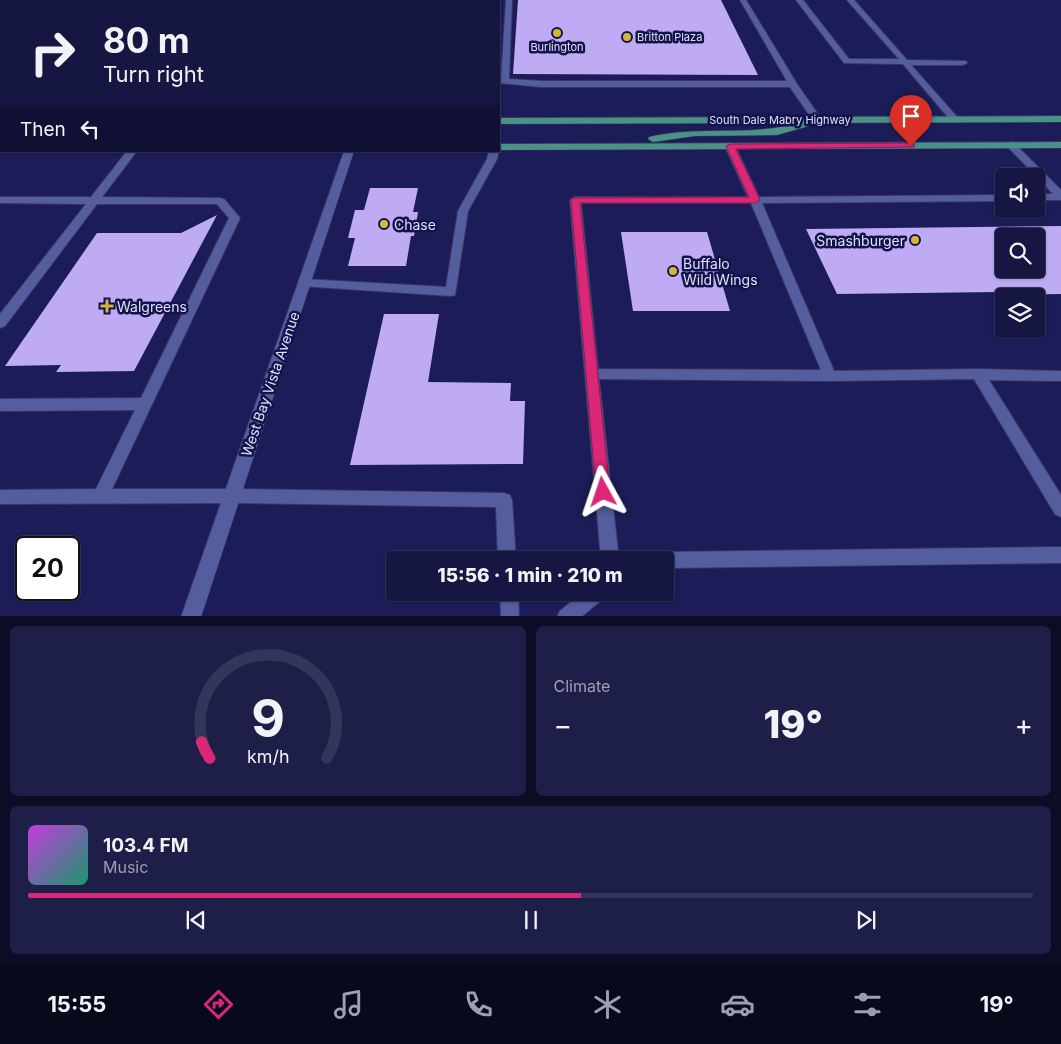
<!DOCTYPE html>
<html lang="en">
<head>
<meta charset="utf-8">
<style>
  body { margin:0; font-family:Inter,sans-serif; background:#1e1f49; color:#f1f3f6; height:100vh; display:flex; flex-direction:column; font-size:19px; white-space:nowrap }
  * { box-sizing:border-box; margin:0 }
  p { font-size:16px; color:#9d9fb2 }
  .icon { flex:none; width:28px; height:28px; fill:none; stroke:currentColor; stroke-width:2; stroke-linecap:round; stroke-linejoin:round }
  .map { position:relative; height:616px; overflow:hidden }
  .side { display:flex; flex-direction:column; gap:10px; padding:10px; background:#0c0c24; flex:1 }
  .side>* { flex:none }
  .hud { position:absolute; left:0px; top:0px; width:500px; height:152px; box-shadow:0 1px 4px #0004,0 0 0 1px #34355b; background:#151642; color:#f1f3f6; overflow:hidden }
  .controls { position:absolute; left:995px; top:168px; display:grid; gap:10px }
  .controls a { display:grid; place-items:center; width:50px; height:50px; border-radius:5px; background:#151642; box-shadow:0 1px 4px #0004,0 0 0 1px #34355b; font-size:25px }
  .speed { position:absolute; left:15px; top:536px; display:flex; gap:10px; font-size:25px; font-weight:700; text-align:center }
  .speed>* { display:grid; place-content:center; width:65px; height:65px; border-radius:50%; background:#151642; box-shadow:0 1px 4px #0004,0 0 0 1px #34355b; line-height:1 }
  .speed .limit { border:2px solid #111; border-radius:8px; background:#fff; color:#111 }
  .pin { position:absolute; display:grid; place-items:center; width:42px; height:42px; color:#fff; margin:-51px -21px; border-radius:50% 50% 50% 0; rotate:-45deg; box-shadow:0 0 5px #0007 }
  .pin .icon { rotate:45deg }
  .me { position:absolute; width:55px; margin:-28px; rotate:355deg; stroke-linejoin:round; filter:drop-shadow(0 0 4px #0008) }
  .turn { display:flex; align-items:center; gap:18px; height:105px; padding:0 20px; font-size:22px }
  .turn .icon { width:65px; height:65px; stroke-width:2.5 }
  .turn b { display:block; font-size:35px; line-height:42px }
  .then { display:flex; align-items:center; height:48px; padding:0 20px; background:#0003; gap:10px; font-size:19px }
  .big { font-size:38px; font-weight:800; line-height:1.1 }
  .side .card { flex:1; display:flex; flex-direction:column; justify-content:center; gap:8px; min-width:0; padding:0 18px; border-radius:8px; background:#1e1f49 }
  .side .dial { align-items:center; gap:0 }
  .dial svg { height:130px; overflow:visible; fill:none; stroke:#34355b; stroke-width:7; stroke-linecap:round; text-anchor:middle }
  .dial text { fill:#f1f3f6; stroke:none }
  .song { display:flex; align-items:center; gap:15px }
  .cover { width:60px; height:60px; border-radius:8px; background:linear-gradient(135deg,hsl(290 70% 55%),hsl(160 70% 35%)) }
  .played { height:5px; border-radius:2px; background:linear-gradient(90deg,#db2777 55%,#34355b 55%) }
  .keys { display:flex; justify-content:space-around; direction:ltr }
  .heat { display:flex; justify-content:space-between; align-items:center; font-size:28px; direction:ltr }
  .side .tiles { flex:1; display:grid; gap:10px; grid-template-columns:1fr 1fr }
  .card:last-child { grid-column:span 2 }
  .trip { position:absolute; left:386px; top:551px; width:288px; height:50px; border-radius:5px; background:#151642; box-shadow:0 1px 4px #0004,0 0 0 1px #34355b; font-weight:800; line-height:50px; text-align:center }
  .dock { display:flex; height:80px; justify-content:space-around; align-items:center; background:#08091a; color:#9d9fb2 }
  .dock .icon { width:35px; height:35px }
  .dock .current { color:#db2777 }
  .dock b { font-size:22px; color:#f1f3f6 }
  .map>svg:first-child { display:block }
</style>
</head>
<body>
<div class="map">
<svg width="1061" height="617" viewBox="0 0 1061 617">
  <rect width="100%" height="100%" fill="#1c1d58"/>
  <g fill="#beabf4" fill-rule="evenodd">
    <path d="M518 0H721L758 75 513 74Z"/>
    <path d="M370 188H418L413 212H418L414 236H411L406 266H348L355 238H348L355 210H364Z"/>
    <path d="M217 215 134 371 56 372 61 365 5 366 97 233H181Z"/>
    <path d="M1061 226V294L998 295 996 292 837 294 806 229ZM1004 236H1036V269H1004Z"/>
    <path d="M621 232H707L730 311H633Z"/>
    <path d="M384 314H439L428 382 511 383 510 401H525L523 464 350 465Z"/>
  </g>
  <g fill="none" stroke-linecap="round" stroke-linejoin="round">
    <defs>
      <g id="service">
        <path d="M506 0H512L509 79 541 81H787L740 0H746L797 84 822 120 817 123 814 122 790 87H541L499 83V79H501Z"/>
        <path d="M796 0H803L849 59H899L847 0H854L907 60 966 61 967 63 963 65H911L958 118V122H952L903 64 844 63Z"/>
        <rect x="0" y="25" width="1" height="4"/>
        <path d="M1011 142 1014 143 1061 190V200H1036V194H1053L1008 147 1006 145Z"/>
        <path d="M730 143 735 146 759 197 1004 195V201L762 203 834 371 978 369 1061 371V381L989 380 1061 495V517L1055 514 974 379 830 381 599 379 619 560H601L570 200 575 197H748L725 146ZM581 203H751L821 370 598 369Z"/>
        <path d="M127 151H137L102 197 220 198 224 199 240 218 112 489H232L504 493 510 495 512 500 516 560H498L496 507 232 503 0 504V490L96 489 135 410 0 411V399L141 398 229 218 217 204H97L5 326 0 328V314L86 204 0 203V197H91Z"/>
        <path d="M489 151H499L497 159 468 211 455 295 451 296 300 286 298 283 300 280 304 279 446 287 458 211 487 159Z"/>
        <path d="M1061 547V563L665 568V560H656L659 554 665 552Z"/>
        <path d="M500 592H518L519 617H501Z"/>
        <path d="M583 592H607L604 598 581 617H557L560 611Z"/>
      </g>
      <path id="minor" d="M344 151H354L201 617H181Z"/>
      <g id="primary">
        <path d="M1061 116V122L809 123V126L777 135 695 136 653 142 648 139 649 137C698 125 750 137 798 123L499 124V118Z"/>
        <rect x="0" y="120" width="1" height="6"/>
        <path d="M1061 142V148L499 150V144Z"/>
        <rect x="0" y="145" width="1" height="6"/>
      </g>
    </defs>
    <use href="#service" stroke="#3d3768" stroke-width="2"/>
    <use href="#minor" stroke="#3d3768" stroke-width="1"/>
    <use href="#primary" stroke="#3d3768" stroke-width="1"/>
    <use href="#service" fill="#545d9e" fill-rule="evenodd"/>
    <use href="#minor" fill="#545d9e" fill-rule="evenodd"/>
    <use href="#primary" fill="#4a9186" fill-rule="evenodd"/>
  </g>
  <path fill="#db2777" stroke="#8e194d" d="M911 143 914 144V147L736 149 760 200 755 203H580L610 492 608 497 603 499 598 497 596 492 571 200 572 198 749 197 726 146 730 144Z"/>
  <g fill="#d3b635" stroke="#14124c" stroke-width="2">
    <circle cx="557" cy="33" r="5"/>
    <circle cx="627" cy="37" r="5"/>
    <circle cx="384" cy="224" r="5"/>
    <circle cx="915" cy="240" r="5"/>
    <circle cx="673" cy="271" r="5"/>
    <path d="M104.5 298.5h5v5h5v5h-5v5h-5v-5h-5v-5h5z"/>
  </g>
  <g text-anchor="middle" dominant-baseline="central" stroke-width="5" stroke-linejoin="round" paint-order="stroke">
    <g font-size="11" fill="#dde2f8" stroke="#14124c" text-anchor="start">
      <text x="637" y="37">Britton Plaza</text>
      <text x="557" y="47" text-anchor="middle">Burlington</text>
    </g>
    <g font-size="11" fill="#dde2f8" stroke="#14124c">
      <text x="780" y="120">South Dale Mabry Highway</text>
    </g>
    <g font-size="14" fill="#dde2f8" stroke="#14124c" text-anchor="start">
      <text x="394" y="224">Chase</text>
      <text x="905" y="240" text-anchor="end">Smashburger</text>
      <text x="683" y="263">Buffalo<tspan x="683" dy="16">Wild Wings</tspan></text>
      <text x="117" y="306">Walgreens</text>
    </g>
    <g font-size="14" fill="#dde2f8" stroke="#14124c">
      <text transform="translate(270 384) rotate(-71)">West Bay Vista Avenue</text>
    </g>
  </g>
</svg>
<div class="controls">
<a><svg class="icon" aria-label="sound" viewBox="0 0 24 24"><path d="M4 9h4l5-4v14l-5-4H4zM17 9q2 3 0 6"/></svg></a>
<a><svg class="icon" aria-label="search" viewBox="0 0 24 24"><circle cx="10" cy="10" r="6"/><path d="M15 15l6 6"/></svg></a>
<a><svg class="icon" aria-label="layers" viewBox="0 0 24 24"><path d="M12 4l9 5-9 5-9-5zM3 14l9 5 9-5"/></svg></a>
</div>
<div class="speed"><div class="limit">20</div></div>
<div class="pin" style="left:911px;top:146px;background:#d93025"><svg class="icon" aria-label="arrive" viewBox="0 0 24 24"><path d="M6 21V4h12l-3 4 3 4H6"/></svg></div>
<svg class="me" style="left:603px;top:492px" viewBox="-20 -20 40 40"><path d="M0-17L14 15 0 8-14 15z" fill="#db2777" stroke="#fff" stroke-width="4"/></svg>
<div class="trip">15:56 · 1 min · 210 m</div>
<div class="hud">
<div class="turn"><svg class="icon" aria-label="right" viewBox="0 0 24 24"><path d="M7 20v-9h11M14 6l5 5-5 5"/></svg><div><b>80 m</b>Turn right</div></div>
<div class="then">Then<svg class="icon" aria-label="left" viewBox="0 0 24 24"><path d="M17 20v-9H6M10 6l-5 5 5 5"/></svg></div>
</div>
</div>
<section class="side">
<div class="tiles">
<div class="card dial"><svg viewBox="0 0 100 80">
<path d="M14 69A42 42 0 1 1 86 69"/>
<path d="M14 69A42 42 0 0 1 9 59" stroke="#db2777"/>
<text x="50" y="56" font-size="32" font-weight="700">9</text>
<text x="50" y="72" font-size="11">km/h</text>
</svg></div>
<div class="card"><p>Climate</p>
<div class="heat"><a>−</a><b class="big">19°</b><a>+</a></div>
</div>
<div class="card">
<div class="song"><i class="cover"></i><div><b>103.4 FM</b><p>Music</p></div></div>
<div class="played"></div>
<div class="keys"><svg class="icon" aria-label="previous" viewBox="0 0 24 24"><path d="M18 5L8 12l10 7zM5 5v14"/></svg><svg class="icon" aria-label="pause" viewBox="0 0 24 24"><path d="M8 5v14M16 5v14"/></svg><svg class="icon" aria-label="next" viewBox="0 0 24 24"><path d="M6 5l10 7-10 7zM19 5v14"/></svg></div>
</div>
</div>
</section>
<nav class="dock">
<b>15:55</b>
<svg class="icon current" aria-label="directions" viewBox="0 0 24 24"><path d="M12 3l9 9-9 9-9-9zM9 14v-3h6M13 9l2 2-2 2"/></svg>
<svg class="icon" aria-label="music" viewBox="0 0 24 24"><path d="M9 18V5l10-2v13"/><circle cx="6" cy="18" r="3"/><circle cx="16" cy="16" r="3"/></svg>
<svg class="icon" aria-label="phone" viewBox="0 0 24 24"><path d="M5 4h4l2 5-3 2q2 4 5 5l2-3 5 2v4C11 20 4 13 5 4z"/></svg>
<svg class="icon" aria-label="climate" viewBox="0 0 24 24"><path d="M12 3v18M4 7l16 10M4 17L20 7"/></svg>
<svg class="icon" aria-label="car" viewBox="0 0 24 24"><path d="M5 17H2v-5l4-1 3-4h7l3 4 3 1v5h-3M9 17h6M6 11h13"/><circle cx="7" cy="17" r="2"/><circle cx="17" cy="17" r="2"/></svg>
<svg class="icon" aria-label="filters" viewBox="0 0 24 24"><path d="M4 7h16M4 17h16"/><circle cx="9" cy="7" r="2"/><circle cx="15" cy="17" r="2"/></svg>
<b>19°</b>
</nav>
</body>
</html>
